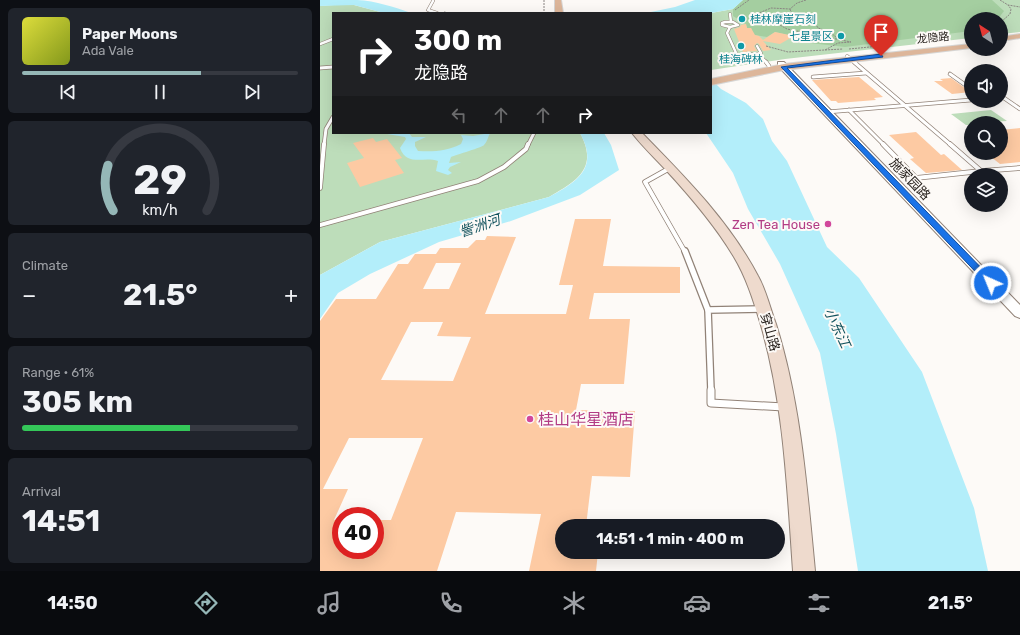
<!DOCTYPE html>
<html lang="en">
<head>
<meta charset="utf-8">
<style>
  body { margin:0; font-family:Rubik,"Noto Sans SC",sans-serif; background:#20242c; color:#f1f3f6; height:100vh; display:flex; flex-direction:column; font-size:15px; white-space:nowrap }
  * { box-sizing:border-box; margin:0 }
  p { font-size:13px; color:#9ea1a6 }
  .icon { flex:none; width:22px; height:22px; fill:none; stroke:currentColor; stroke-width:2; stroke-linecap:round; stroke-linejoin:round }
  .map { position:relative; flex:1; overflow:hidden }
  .drawer { display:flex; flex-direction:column; gap:8px; padding:8px; background:#0d0f14; width:320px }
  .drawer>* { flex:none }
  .hud { position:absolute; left:12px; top:12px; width:380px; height:122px; border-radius:0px; box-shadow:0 4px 16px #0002; background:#202124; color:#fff; overflow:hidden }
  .needle { width:26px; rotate:324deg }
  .controls { position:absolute; left:644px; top:12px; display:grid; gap:8px }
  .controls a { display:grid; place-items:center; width:44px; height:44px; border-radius:50%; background:#171b24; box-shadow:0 4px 16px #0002; font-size:20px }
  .speed { position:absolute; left:12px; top:507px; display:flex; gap:8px; font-size:20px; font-weight:700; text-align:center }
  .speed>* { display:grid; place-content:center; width:52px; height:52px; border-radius:50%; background:#171b24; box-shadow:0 4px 16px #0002; line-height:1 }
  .speed .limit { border:6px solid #d22; background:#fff; color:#111 }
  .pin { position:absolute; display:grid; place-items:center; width:34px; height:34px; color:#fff; margin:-41px -17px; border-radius:50% 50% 50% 0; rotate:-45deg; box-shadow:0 0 4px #0007 }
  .pin .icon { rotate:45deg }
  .me { position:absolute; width:44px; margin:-22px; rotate:316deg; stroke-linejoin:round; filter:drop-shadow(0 0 3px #0008) }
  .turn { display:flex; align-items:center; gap:14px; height:84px; padding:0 16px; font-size:18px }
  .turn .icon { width:52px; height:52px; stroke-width:2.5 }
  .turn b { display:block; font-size:28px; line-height:34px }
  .lanes { display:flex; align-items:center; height:38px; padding:0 16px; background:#0003; justify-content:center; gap:20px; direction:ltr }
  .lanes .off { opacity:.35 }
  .big { font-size:30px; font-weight:700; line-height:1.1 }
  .drawer .widget { flex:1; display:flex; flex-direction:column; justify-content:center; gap:6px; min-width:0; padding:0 14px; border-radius:6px; background:#20242c }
  .drawer .dial { align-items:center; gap:0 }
  .dial svg { height:104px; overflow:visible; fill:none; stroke:#363941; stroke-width:7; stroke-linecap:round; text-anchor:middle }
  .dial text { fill:#f1f3f6; stroke:none }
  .song { display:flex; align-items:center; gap:12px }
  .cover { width:48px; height:48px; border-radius:6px; background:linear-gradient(135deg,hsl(60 70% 55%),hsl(70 70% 35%)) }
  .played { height:4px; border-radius:2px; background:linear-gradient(90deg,#95b7b7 65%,#363941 65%) }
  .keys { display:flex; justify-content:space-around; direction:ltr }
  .heat { display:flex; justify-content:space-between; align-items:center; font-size:22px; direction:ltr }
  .charge { height:6px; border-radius:3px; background:linear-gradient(90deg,#34c759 61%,#363941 0) }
  .trip { position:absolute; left:235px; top:519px; width:230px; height:40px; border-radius:20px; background:#171b24; box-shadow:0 4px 16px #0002; font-weight:700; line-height:40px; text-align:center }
  .dock { display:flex; height:64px; justify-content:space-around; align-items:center; background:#090b0e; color:#9ea1a6 }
  .dock .icon { width:28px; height:28px }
  .dock .active { color:#95b7b7 }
  .dock b { font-size:18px; color:#f1f3f6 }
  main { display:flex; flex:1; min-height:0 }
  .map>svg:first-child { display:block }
</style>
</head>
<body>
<main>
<section class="drawer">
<div class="widget">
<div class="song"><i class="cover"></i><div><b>Paper Moons</b><p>Ada Vale</p></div></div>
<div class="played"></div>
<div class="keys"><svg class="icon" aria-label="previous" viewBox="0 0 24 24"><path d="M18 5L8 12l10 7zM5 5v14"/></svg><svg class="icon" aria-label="pause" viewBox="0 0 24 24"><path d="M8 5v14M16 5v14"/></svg><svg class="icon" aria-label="next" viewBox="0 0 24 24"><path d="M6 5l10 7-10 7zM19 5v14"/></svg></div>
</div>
<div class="widget dial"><svg viewBox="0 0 100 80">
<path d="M14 69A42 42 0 1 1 86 69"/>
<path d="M14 69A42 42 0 0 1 10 34" stroke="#95b7b7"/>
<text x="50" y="56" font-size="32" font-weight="700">29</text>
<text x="50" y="72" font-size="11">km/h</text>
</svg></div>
<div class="widget"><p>Climate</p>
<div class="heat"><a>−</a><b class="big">21.5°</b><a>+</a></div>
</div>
<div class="widget"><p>Range · 61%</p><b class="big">305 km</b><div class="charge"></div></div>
<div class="widget"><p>Arrival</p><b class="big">14:51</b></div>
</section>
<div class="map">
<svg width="700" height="571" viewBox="0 0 700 571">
  <rect width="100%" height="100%" fill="#fdfaf7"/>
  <g fill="#bdddba">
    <path d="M423 0H700V32L681 34V19H651V38L465 59 391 70V13L413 9Z"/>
    <path d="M13 5H34L64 13H13V133H260C279 168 257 181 229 197L60 242 0 275V6Z"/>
    <path d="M671 110 687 121 651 123V125H646L631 114Z"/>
  </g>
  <path fill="#a4cea0" d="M423 0H672L684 11 678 19H651V31L525 47 481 42 484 39 455 32 447 37 428 34 432 30 431 28H427L426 24 413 16V9Z"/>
  <g fill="#b3eefa">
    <path d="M0 0C12 0 25 0 37 0 56 1 74 7 91 13H64L34 5 0 6Z"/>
    <path d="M375 0H423L413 9 391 13H326L355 7Z"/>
    <path d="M391 79 401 89 426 103 443 119 452 141 467 161 507 247 539 278 602 372 654 508 668 571H538L516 434 500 353 460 264 428 209 413 173 386 133H391Z"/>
    <path d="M61 133H89L92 137H106L95 142V146L98 151C114 152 127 151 141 144L143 139 141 135 153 136 170 133C168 137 167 142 164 145 163 147 136 155 131 157L129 163 141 162 130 167 128 170 132 173 128 175 116 171 118 161C104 156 87 167 80 148L86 139 85 137Z"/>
    <path d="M260 133H284L291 145 299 170 260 195 191 221 119 242 50 274 18 293 0 319V275L60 242 229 197C258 181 279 168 260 133Z"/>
  </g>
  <g fill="#fdcaa3" fill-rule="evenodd">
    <path d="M426 24 427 28H431L435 35 439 36 443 40 455 32 474 36 460 44 443 41 451 50 443 51 439 44 437 43 434 46 437 51 423 52 414 29 420 27 421 25Z"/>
    <path d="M539 77 563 97 554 98 556 100 518 103 516 101H511L492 80Z"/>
    <path d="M631 78 649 91 651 92 632 94 614 81H623L620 79Z"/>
    <path d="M700 128V162L680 164 666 153H681V130Z"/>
    <path d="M596 132 621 155 624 154 642 170 606 173 590 159 594 158 569 135Z"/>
    <path d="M53 138 56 142 67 139 82 158 75 160 84 173 40 187 27 163 44 158 33 143Z"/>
    <path d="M255 219H291L283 266 360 267V293H274L269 319H310L304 384H261L256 410 315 411 310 477 272 476 266 526H242V552H278L276 571H209L221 514 136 512 117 571H0V321L16 299H56L78 264H88L95 254H116L120 248H148L156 240H165L167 236 196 237 165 314H246L253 285H239ZM116 263H141L129 289H103ZM91 322H123L117 336 151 337 133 381 61 380ZM29 438H103L71 520H55V550H21V520H14L28 489H3Z"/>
  </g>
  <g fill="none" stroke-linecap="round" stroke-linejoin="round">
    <defs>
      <g id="service-far4">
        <path d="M113 1 108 10 117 13"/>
        <path d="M410 14 411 22"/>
        <path d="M405 22H413L418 25 410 27 402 25V23Z"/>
        <path d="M410 27 407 33 417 55 438 54 447 63"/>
        <path d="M0 44 13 39"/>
        <path d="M437 46 441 53 438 54"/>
        <path d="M527 56 536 63"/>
      </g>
      <g id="service-far3">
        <path d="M446 62 449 66"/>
        <path d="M534 62 631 145"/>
        <path d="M0 68 13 67"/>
        <path d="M630 74 651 89"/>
        <path d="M493 77 546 73"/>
        <path d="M681 98H684L700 109"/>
        <path d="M529 110 564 145"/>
        <path d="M507 112 651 100"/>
        <path d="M4 145 6 129 13 117"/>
        <path d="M208 145 214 133"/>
      </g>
      <g id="service-far2">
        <path d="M563 144 596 178 661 171"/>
        <path d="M630 144 661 171 700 168"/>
        <path d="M350 168 325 182 365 252"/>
        <path d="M0 188 4 144"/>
        <path d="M0 225 158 181 184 167 206 149 208 144"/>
      </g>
      <g id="service-far1">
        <path d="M365 251 388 310"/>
        <path d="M391 391 388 310 442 309"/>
      </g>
      <path id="service" d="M391 390V403L464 407"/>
      <path id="tertiary" d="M458 62H464L700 305V318L695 316 458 66Z"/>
      <path id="secondary" d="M312 133H322C365 177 409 221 438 276 446 290 450 308 456 324 481 404 487 488 495 571H473C467 487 464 403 440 322 433 299 426 277 414 257 395 225 370 196 345 169 334 157 322 146 312 133Z"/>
      <g id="primary">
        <path d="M235 0H241L243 13H235Z"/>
        <path d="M700 34V38L681 41V37Z"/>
        <path d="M651 44V48L464 70 391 85V79L464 64Z"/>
      </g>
    </defs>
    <use href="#service-far4" stroke="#918277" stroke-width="3.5"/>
    <use href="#service-far3" stroke="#918277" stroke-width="4.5"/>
    <use href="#service-far2" stroke="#918277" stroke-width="5.5"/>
    <use href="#service-far1" stroke="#918277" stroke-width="8"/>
    <use href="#service" stroke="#918277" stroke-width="9"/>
    <use href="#tertiary" stroke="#918277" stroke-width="2"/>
    <use href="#secondary" stroke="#918277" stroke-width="2"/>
    <use href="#primary" stroke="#d7d6d5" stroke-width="2"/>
    <g stroke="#8a8582" stroke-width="1" stroke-dasharray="2 1" stroke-linecap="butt">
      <path d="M224 0V13"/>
      <path d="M486 0 477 3 470 9 451 8 439 13 467 29 531 42 518 43 505 50"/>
      <path d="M680 0 688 5 700 7"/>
      <path d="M470 9 471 12 495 23 498 28 510 32 517 38"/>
      <path d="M415 10 429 0"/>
      <path d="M124 12 129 13"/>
      <path d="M681 22 690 14 691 9 688 5"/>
      <path d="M446 46 468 52 523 49"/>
      <path d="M529 49 560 46"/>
    </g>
    <use href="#service-far4" stroke="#fff" stroke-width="2.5"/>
    <use href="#service-far3" stroke="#fff" stroke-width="3"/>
    <use href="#service-far2" stroke="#fff" stroke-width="4"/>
    <use href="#service-far1" stroke="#fff" stroke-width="5.5"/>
    <use href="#service" stroke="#fff" stroke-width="7"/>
    <use href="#tertiary" fill="#fff" fill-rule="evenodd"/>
    <use href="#secondary" fill="#eedacd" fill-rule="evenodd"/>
    <use href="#primary" fill="#ddb69a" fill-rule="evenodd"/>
  </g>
  <path fill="#1a73e8" stroke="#114b97" d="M561 54 563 57 467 68 674 281 675 283 674 285H668L461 67Z"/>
  <g fill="#0f9aa8" stroke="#fdfaf7" stroke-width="1.5">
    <circle cx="422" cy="19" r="4"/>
    <circle cx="521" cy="36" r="4"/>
    <circle cx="421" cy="46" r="4"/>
  </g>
  <g fill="#d1479c" stroke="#fdfaf7" stroke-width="1.5">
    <circle cx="508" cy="224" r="4"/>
    <circle cx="210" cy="419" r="4"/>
  </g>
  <g text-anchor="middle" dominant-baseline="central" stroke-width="4" stroke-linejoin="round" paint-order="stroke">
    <g font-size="11" fill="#0d838f" stroke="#fdfaf7" text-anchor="start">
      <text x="430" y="19">桂林摩崖石刻</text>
      <text x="513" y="36" text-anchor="end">七星景区</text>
      <text x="421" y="59" text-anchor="middle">桂海碑林</text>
    </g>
    <g font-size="11" fill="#221c18" stroke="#fdfaf7">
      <text transform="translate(613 38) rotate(-6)">龙隐路</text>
    </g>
    <g font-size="13" fill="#221c18" stroke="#fdfaf7">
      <text transform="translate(590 179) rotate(46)">施家园路</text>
      <text transform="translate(450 332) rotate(74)">穿山路</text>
    </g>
    <g font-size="13" fill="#b23c85" stroke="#fdfaf7" text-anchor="end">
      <text x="500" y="224">Zen Tea House</text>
    </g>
    <g font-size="14" font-style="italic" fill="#11525d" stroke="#fdfaf7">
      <text transform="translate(160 226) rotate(-19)">訾洲河</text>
      <text transform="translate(517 328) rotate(65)">小东江</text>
    </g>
    <g font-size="16" fill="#b23c85" stroke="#fdfaf7" text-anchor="start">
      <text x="218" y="419">桂山华星酒店</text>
    </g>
  </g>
</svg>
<div class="controls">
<a><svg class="needle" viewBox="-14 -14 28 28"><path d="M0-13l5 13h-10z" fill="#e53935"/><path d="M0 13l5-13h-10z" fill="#9ea1a6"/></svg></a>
<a><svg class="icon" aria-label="sound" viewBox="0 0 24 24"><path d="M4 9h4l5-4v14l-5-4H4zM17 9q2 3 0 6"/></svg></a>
<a><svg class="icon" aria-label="search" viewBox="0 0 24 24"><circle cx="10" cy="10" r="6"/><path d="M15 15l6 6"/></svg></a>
<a><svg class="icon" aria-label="layers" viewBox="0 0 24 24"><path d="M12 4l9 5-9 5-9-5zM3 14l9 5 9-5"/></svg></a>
</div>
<div class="speed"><div class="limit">40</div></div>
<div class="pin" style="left:561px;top:56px;background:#d93025"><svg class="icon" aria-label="arrive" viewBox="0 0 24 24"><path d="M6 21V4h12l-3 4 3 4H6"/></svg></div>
<svg class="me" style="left:671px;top:283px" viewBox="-20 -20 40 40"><circle r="17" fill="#1a73e8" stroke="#fff" stroke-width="3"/><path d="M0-11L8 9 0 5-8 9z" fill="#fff"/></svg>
<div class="trip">14:51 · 1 min · 400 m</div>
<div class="hud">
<div class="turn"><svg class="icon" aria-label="right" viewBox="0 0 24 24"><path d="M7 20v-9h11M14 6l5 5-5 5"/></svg><div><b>300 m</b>龙隐路</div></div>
<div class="lanes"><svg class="icon off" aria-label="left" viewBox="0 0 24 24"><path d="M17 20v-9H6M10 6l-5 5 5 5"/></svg><svg class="icon off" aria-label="ahead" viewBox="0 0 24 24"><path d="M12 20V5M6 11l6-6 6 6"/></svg><svg class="icon off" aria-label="ahead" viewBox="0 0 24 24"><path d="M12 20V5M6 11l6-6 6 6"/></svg><svg class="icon" aria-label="right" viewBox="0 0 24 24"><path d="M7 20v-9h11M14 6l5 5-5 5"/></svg></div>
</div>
</div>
</main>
<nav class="dock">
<b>14:50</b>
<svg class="icon active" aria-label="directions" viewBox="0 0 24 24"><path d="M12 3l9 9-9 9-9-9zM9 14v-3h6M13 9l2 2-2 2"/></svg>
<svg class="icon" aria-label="music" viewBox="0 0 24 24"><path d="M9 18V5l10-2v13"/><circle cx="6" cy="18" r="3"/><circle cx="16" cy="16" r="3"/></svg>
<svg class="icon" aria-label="phone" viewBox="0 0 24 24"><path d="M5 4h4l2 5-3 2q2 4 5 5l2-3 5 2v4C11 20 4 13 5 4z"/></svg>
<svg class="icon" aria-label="climate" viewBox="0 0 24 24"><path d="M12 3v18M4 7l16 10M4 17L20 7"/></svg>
<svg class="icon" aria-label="car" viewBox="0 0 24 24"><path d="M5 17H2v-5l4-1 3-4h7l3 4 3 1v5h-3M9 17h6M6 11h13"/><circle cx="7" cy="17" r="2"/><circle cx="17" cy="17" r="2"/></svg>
<svg class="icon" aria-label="filters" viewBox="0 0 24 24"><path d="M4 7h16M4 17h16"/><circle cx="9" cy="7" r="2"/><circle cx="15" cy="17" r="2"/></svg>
<b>21.5°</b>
</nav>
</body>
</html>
